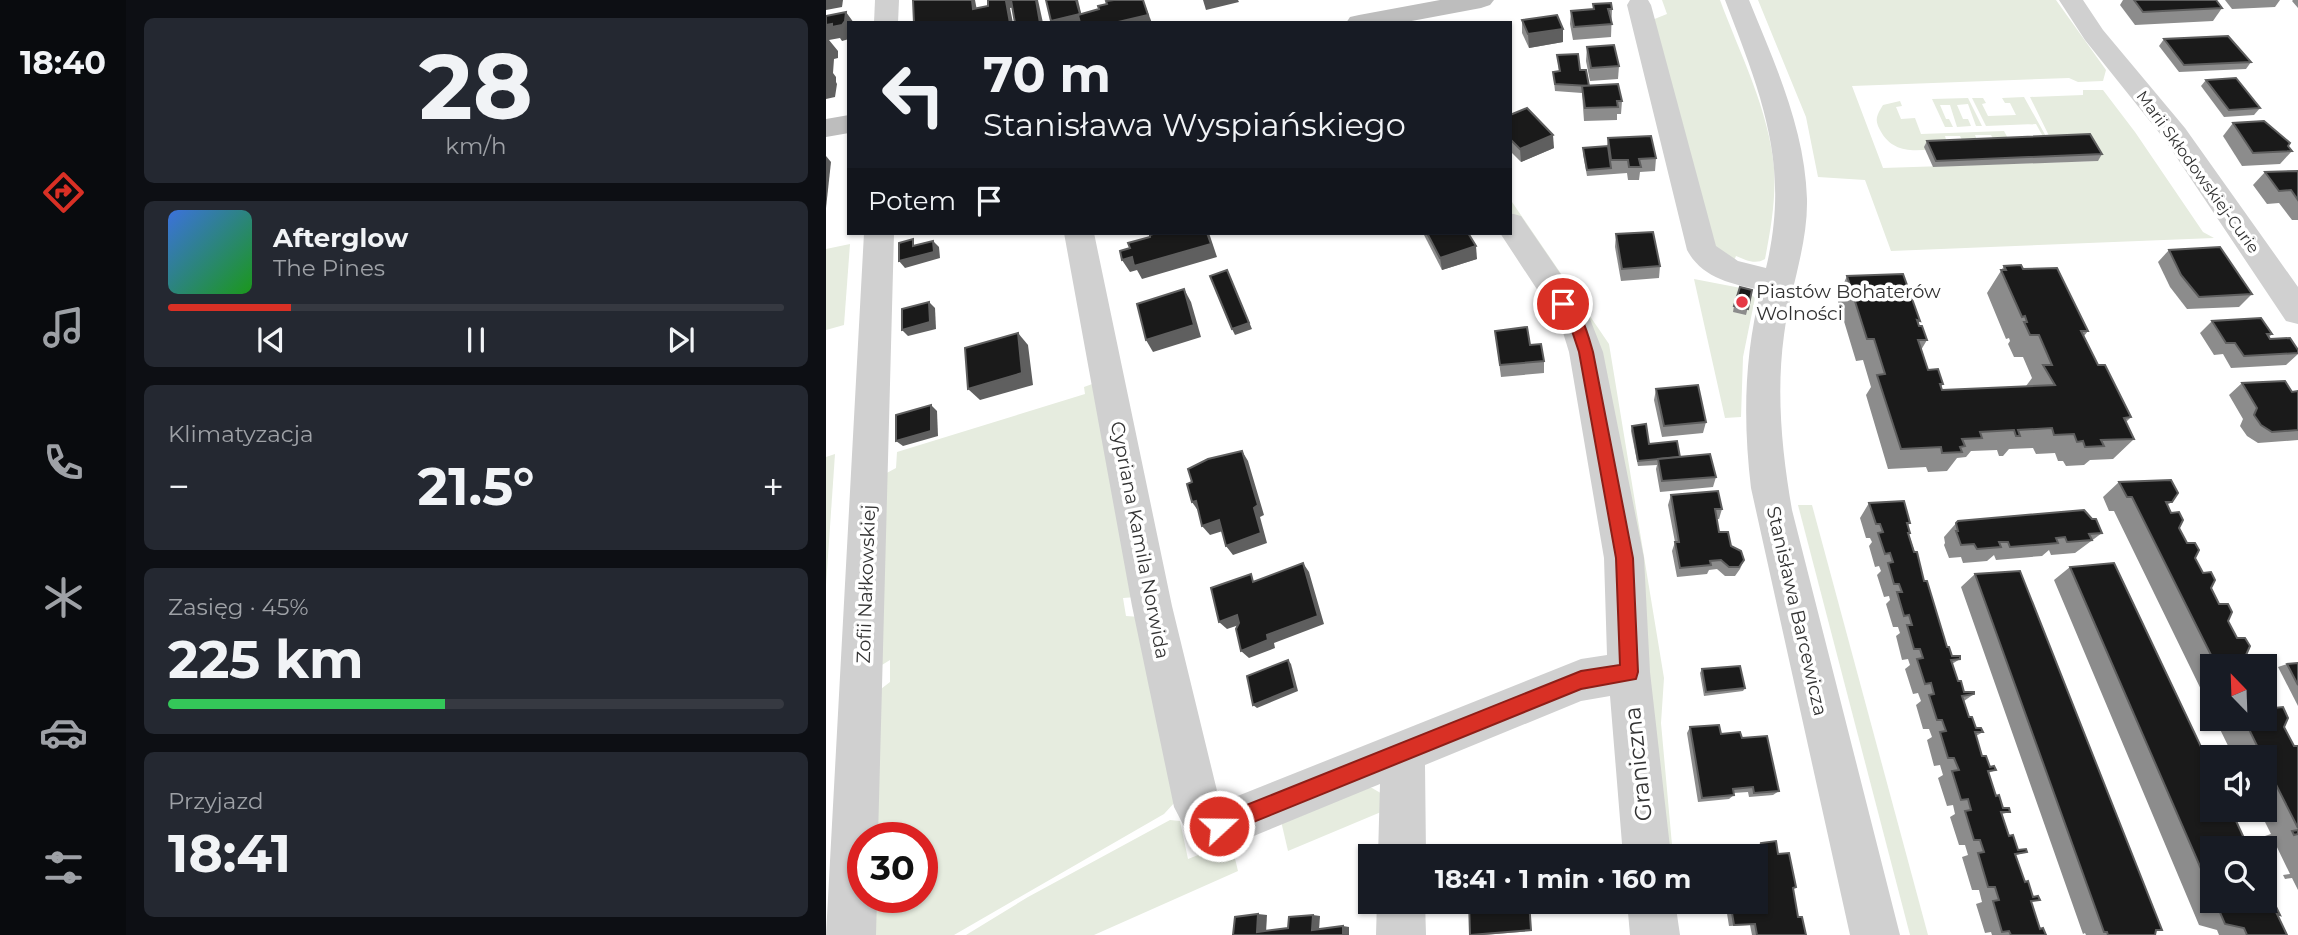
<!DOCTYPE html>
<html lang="pl">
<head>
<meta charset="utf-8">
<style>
  body { margin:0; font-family:Montserrat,sans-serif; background:#242831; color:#f1f3f6; height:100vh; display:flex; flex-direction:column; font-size:26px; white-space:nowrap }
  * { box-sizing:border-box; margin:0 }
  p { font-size:23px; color:#9ea1a6 }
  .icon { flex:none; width:38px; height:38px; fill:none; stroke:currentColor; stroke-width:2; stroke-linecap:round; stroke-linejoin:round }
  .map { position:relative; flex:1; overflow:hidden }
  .details { display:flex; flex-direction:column; gap:18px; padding:18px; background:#0d0f14; width:700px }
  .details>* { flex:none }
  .banner { position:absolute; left:21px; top:21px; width:665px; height:214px; border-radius:0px; box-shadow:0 2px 5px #0004; background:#171b24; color:#f1f3f6; overflow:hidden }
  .needle { width:46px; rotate:337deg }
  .buttons { position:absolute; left:1374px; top:654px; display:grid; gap:14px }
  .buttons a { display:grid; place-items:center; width:77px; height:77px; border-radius:0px; background:#171b24; box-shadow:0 2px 5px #0004; font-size:35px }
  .speed { position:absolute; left:21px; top:822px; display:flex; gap:14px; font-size:35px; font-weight:700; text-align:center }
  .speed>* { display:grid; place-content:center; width:91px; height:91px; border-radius:50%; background:#171b24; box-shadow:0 2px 5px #0004; line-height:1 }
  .speed .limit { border:10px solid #d22; background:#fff; color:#111 }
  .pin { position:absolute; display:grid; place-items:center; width:60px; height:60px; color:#fff; margin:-30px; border:4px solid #fff; border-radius:50%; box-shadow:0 2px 7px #0007 }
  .me { position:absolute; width:77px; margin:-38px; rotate:69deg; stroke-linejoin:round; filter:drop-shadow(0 0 5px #0008) }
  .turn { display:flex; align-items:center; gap:24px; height:147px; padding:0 21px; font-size:32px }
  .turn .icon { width:91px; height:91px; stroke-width:2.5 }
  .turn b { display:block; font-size:49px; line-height:60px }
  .then { display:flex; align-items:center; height:66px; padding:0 21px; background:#0003; gap:14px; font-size:26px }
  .big { font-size:52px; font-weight:700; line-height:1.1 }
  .details .tile { flex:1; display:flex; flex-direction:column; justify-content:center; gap:10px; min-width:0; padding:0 24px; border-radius:10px; background:#242831 }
  .details .dial { align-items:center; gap:0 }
  .dial b { font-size:91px; line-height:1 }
  .song { display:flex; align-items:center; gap:21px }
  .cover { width:84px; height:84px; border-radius:10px; background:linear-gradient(135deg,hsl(220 70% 55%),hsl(120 70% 35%)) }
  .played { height:7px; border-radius:4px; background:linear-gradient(90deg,#d93025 20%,#363941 20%) }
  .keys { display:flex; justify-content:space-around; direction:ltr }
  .heat { display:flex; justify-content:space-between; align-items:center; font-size:38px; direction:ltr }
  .charge { height:10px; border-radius:5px; background:linear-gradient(90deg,#34c759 45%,#363941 0) }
  .trip { position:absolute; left:532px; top:844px; width:410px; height:70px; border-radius:0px; background:#171b24; box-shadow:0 2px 5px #0004; font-weight:700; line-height:70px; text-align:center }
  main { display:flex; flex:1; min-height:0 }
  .tab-bar { display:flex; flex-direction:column; width:126px; justify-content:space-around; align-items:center; background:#090b0e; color:#9ea1a6 }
  .tab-bar .icon { width:49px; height:49px }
  .tab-bar .active { color:#d93025 }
  .tab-bar b { font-size:32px; color:#f1f3f6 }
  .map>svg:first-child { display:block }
</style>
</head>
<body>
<main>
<nav class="tab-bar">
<b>18:40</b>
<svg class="icon active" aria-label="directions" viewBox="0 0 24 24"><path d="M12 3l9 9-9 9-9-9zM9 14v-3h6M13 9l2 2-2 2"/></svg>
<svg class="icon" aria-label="music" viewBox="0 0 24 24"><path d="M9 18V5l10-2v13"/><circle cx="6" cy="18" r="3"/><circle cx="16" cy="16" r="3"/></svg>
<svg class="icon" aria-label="phone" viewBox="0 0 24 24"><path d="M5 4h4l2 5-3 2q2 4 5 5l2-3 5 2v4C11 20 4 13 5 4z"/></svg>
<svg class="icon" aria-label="climate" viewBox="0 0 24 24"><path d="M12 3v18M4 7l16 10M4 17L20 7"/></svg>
<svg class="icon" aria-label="car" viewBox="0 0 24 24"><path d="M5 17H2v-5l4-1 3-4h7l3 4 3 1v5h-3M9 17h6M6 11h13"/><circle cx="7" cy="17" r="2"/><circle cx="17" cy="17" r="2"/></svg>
<svg class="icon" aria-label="filters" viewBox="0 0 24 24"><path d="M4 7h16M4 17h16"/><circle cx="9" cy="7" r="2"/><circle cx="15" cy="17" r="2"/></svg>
</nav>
<section class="details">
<div class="tile dial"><b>28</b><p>km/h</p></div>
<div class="tile">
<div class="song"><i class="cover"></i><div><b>Afterglow</b><p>The Pines</p></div></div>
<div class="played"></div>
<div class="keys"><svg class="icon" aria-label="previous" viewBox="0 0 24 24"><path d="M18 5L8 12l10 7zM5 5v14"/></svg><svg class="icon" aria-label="pause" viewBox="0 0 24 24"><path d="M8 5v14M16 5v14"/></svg><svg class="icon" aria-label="next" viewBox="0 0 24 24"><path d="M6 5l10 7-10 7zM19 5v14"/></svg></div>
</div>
<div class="tile"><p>Klimatyzacja</p>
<div class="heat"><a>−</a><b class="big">21.5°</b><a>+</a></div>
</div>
<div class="tile"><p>Zasięg · 45%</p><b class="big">225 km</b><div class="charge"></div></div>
<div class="tile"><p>Przyjazd</p><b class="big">18:41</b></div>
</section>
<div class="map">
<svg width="1472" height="935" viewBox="0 0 1472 935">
  <rect width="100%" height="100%" fill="#fff"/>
  <g fill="#e6ecdf">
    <path d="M836 0H894C914 54 943 110 948 168 950 199 945 228 939 259 929 265 920 260 910 256L907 263 887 246 826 20 841 14Z"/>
    <path d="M932 0H1230L1280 70 1277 81 1252 82 1243 78 1026 86 1057 168 1271 161 1226 142 1204 97 1257 95V90H1277L1309 132 1377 232 1388 238 1065 251 1039 180 992 177 980 117Z"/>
    <path d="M1198 97 1222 140H1219L1210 124 1160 126 1146 98H1157L1160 103 1156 104 1162 116 1190 115 1184 103H1179L1176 98Z"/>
    <path d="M1142 98 1156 126H1150L1142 104 1131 105 1137 119H1142L1145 126 1131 127 1124 105H1114L1120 119H1123L1127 127H1119L1106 99Z"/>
    <path d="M1074 101 1076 106 1070 107 1075 119 1089 118 1095 134 1178 131 1185 144H1170L1165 135H1149L1153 145 1139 146 1134 136H1119L1122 146C1096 151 1068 157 1054 130 1048 119 1051 115 1057 105Z"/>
    <path d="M684 199 783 344 838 678 835 723 847 856H839L755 317 684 210Z"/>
    <path d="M24 244 18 325 0 330V249Z"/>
    <path d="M868 279 920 289 929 298 917 357 915 417 899 418Z"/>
    <path d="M269 383 310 597 297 598 300 616 314 617 350 801 338 814 128 935H45L46 898H96V838H47L51 692 64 682V660L51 668 57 475 70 468 71 452 259 394 258 387Z"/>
    <path d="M9 454 0 585V457Z"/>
    <path d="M972 505H986L1102 935H1084Z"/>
    <path d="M536 788H546L558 795 555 812 462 851 455 821Z"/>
    <path d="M344 820 354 821 362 859 405 842 412 871 268 935H140L202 897Z"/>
  </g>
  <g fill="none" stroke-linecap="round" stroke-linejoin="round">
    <g fill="#d0d0d0" fill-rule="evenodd">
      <path d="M49 0H73L72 23H48Z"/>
      <path d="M804 0H822L825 5 890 246 912 261 940 268C965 165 935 94 899 0H923C949 64 979 129 981 199 982 245 964 289 958 335 950 393 956 452 966 510L1074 935H1024L925 488C917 421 918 356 935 290 905 284 876 278 861 250L801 5Z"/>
      <path d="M1233 0H1257L1277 30 1359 128 1472 287V324L1460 321 1339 140 1259 40Z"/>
      <path d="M684 213 695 216 762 314 777 352 818 558 824 672 845 856H797L784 696 755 701 599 765 600 856H552L554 784 401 847H381L365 840 348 807 306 606 238 233H268L346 606 394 803 755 659 781 655 778 558 743 352 735 326 674 233H684Z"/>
      <path d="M38 233H68L52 838H37V898H51L50 935H0Z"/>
      <path d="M551 901H599L600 935H550Z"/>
      <path d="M801 901H849L854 935H804Z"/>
    </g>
    <g fill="#bdbdbd" fill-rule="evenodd">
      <path d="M614 0H668L664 5 655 8 575 23H520L524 17 533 15Z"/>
      <path d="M23 115V133L0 137V119Z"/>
    </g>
  </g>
  <g fill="#8c8c8c">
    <path d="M1297 0H1390L1396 8 1387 21 1309 25 1294 5Z"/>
    <path d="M1399 0H1454L1449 7 1406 9Z"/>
    <path d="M1467 0H1472V8L1466 1Z"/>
    <path d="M767 4 786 9 785 37 747 40 744 24 745 11 767 9Z"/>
    <path d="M696 20 737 29V42L703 48 696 33Z"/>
    <path d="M1338 39 1425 62 1420 69 1353 72 1333 46Z"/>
    <path d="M761 47 793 66 792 79 764 81 760 61Z"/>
    <path d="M731 55 754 70 763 86 796 101 795 114H791V120L758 121 756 93 729 91 727 72 733 71Z"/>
    <path d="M1380 80 1434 108 1428 115 1398 117 1375 86Z"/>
    <path d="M684 115 728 148 695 162 684 151Z"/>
    <path d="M1407 123 1462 146 1466 151 1454 164 1416 166 1397 136Z"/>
    <path d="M782 138 830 158 829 171 814 172 813 180H802L801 173 761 176 757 154V148L781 146Z"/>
    <path d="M1101 141 1276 154 1272 161 1107 167 1098 147Z"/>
    <path d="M1472 171V220H1466L1453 203 1441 204 1427 185 1439 172Z"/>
    <path d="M597 233H642L651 259 616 270Z"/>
    <path d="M790 234 834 266 833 278 795 281 789 247Z"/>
    <path d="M1343 250 1426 294 1413 307 1361 309 1344 287 1332 262Z"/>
    <path d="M1178 266 1197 269 1262 331 1258 336 1272 365 1305 417 1300 422 1308 439 1287 459 1264 460 1258 465 1240 466 1237 461H1232L1229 453 1210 454 1207 448 1183 449 1177 456H1173L1171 450 1145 451 1140 457 1131 458 1121 471 1102 472 1100 467 1062 469 1040 395 1045 387 1037 360 1030 361 1011 298 1021 276 1094 321 1092 324 1101 340 1095 350 1102 370 1117 384 1115 387 1116 390 1200 386 1206 378 1197 357H1188L1182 344 1184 341 1183 338 1180 339 1161 293Z"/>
    <path d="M926 290 920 315 907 312 908 306Z"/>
    <path d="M1386 321 1446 334 1443 337 1444 339 1472 350V354L1460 365 1405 368 1397 354 1388 355 1374 333Z"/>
    <path d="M669 331 704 345 718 361V373L675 377Z"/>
    <path d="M1416 383 1466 392 1472 391V440L1432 443 1421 436 1414 426 1417 419 1403 395Z"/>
    <path d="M830 389 880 422 877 433 836 437 828 400Z"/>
    <path d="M806 426 823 444 854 457 890 477 887 487 834 492 830 469 831 465 812 466 805 431Z"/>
    <path d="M1293 482 1346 502 1341 505 1426 667H1386V712L1288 511H1283L1277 497Z"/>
    <path d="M845 495 896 509 893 519H891L893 532 918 560 914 569 909 576H899L891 569 883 570 881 574 851 577 846 551 849 542 842 505Z"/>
    <path d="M1043 503 1084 523 1082 525 1084 533 1083 535 1121 647 1126 656 1134 659 1126 664 1132 681 1138 692 1148 694 1138 701 1143 717 1150 728 1157 732 1150 736 1156 756 1164 767 1170 770 1162 773 1170 796 1177 808 1184 812 1176 814 1183 836 1192 850 1201 852 1190 855 1214 928 1220 935H1166L1165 932 1159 933 1150 904 1156 902 1153 890H1146L1136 857 1142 855 1139 845H1133L1124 817 1129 814 1127 805 1121 806 1112 778 1117 775 1114 765 1108 766 1101 740 1106 737 1103 729H1097L1090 705 1095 701 1092 693 1087 694 1079 669 1084 665 1082 659 1076 660 1070 636 1074 633 1072 627H1067L1060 604 1064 600 1063 596 1058 597 1051 575 1055 571 1053 566 1049 567 1043 546 1046 542 1044 538H1040L1034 518Z"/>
    <path d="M1132 521 1276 533 1249 553 1225 555 1223 550 1216 556 1170 560 1168 555 1161 561 1137 563 1135 557 1123 558 1118 545 1119 543 1118 537Z"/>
    <path d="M1244 567 1386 849V901H1438L1451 915 1461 935H1393L1391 930 1373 925 1228 580Z"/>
    <path d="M1149 574 1330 931 1329 935H1260L1259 933 1257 934 1135 587Z"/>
    <path d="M1472 663V706L1452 667 1461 664Z"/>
    <path d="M876 669 919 688 917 691 878 696 874 673Z"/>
    <path d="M1389 719H1438L1458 727 1468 746H1472V890L1466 878 1459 879 1457 875 1464 874 1447 839H1441L1439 836 1445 834 1433 810H1438V758H1408Z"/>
    <path d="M864 727 895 734 953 791 947 795 923 797 922 792 907 793 908 795 903 799 872 802 861 733Z"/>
    <path d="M935 843 952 854 967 888 972 917 980 935H926L924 925 903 926 899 901H929L931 856 929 846Z"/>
    <path d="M643 901H704L705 931 658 935H644Z"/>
  </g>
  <g fill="#5f5f5f">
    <path d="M0 0H17L16 7 0 10Z"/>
    <path d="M146 0H149L152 16 147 9Z"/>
    <path d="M185 0 189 7 184 8 187 23H184L180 1Z"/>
    <path d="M210 0H212L217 23H214Z"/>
    <path d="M250 0H252L257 21 250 23H226L225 21Z"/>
    <path d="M317 0 326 23H288Z"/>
    <path d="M377 0H412L413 2 380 10Z"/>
    <path d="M20 12 28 23H23V39L16 41 14 38 3 40 12 51V58L8 59 7 73 10 77V82L11 84 9 97 0 99V25Z"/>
    <path d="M737 29V42L703 48 702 34Z"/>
    <path d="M727 135 728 148 695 162 694 149Z"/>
    <path d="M0 156 5 162 0 208Z"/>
    <path d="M381 233H383L391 257 316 279 311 270 304 272 296 260Z"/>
    <path d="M107 241 113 247 114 258 79 268 73 261Z"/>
    <path d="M650 246 651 259 616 270 614 258Z"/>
    <path d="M401 270 426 329 409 335 406 329Z"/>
    <path d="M358 289 365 302 375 337 327 352 320 340Z"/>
    <path d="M103 302 109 308 110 329 82 336 76 330Z"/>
    <path d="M192 333 202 345 207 385 154 400 142 389Z"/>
    <path d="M105 405 111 411 112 436 77 446 70 441Z"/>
    <path d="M416 451 422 461 438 515 434 517 441 543 407 555 400 546 428 508Z"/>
    <path d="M370 501 373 512 366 502Z"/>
    <path d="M393 520 400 530 384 535 376 526Z"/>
    <path d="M477 563 483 572 498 624 448 643 449 648 423 658 415 651Z"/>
    <path d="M411 615 419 623 401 629 393 622Z"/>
    <path d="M462 660 465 664 472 691 431 708 427 705Z"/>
    <path d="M432 914 441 915 440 933 431 932Z"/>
    <path d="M487 915 494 916 493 930H486Z"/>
    <path d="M517 926 523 927V935H517Z"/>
  </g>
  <g fill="#1a1a1a" stroke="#5f5f5f" stroke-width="2">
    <path d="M87 0H146L147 9 162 6V0H184L180 1 184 23H88Z"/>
    <path d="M185 0H210L214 23H189Z"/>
    <path d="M220 0H250L254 14 225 21Z"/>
    <path d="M288 0H317L322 15 288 23H254L252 15 273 9 272 6 281 4 280 1Z"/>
    <path d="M1308 0H1390L1396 8 1317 12Z"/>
    <path d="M785 3 786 9H782L786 24 748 27 745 11 768 9 767 4Z"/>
    <path d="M20 12 19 21 16 25 6 27V24L0 25V16Z"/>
    <path d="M731 15 737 29 702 34 696 20Z"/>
    <path d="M1402 36 1425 62 1358 65 1338 39Z"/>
    <path d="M788 45 793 66 765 68 761 47Z"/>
    <path d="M752 54 754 70H760L763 86 729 84 727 72 734 71 731 55Z"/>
    <path d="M1410 78 1434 108 1403 110 1380 80Z"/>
    <path d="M792 84 796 101H791L792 107 759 108 756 86Z"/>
    <path d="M701 108 727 135 694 149 684 139V115Z"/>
    <path d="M1438 121 1464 143 1462 146 1466 151 1427 153 1407 123Z"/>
    <path d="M1264 134 1276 154 1110 161 1101 141Z"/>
    <path d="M825 136 830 158 813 159 815 167H803L802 160H785L782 138Z"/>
    <path d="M782 146 785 168 761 170 757 148Z"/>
    <path d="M1472 171V200L1465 190 1453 191 1439 172Z"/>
    <path d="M827 232 834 266 796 269 790 234Z"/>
    <path d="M330 233H381L385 244 308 266 306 257 296 260 294 251 304 248 302 243 324 237V235Z"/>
    <path d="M601 233H642L650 246 614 258Z"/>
    <path d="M87 239V246L107 241 108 252 73 261V243Z"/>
    <path d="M1394 247 1426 294 1373 297 1355 275 1343 250Z"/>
    <path d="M1195 265 1197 269 1231 268 1262 331H1255L1272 365H1279L1305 417 1298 418 1308 439 1275 440 1278 446 1259 447 1257 441 1251 442 1248 434 1228 435 1226 428 1192 430 1194 436H1190L1188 430 1154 432 1156 438 1136 439 1139 446 1134 447 1136 452 1116 453 1115 447 1075 449 1051 375 1059 374 1048 339H1041L1021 276 1077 274 1094 321 1091 320 1093 326H1096L1101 340H1092L1102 370 1112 369 1117 384H1114L1116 390 1229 385 1217 365H1226L1213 335H1204L1198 322H1201L1199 316 1196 317 1175 270H1180L1178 266Z"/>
    <path d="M401 270 423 323 406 329 384 276Z"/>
    <path d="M914 287 926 290 922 309 908 306Z"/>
    <path d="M358 289 368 325 320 340 311 304Z"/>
    <path d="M103 302 104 322 76 330V309Z"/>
    <path d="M1435 318 1446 334H1441L1444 339 1464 338 1472 350V353L1418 356 1409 343H1400L1386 321Z"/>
    <path d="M701 327 704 345 715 344 718 361 674 365 669 331Z"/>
    <path d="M192 333 196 373 142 389 139 348Z"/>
    <path d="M1459 381 1466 392 1472 391V430L1446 432 1435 425 1428 415 1431 408 1416 383Z"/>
    <path d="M872 385 880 422 838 426 830 389Z"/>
    <path d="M105 405V431L70 441V415Z"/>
    <path d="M820 424 823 444 851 441 854 457 812 461 806 426Z"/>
    <path d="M416 451 432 505 428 508 435 533 400 546 393 520 376 526 370 501 366 502 361 484 366 482 362 469 382 459Z"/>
    <path d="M884 454 890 477 836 481 832 459Z"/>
    <path d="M1345 480 1352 493 1346 502H1340L1345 513 1353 512 1357 520 1353 528 1361 543H1369L1373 550 1369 558 1377 573 1385 572 1389 580 1385 588 1393 604H1402L1406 612 1402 621 1411 638H1419L1424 646 1420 655 1426 667H1391L1306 497H1301L1293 482Z"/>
    <path d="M892 491 896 509H889L893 532H902L905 546 915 551 918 560 913 567H903L895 560 884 561 885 565 854 568 849 542H853L845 495Z"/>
    <path d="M1078 501 1084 523H1081L1084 533H1082L1088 552H1091L1098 581H1101L1121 647H1123L1126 656H1134V659L1125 660 1132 681H1135L1138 692H1148V694L1136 696 1143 717H1146L1150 728H1155L1157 732H1149L1156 756H1160L1164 767 1168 766 1170 770 1162 771 1170 796 1173 795 1177 808H1183L1184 812H1175L1183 836 1187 835 1192 850 1200 849 1201 852 1189 854 1199 882 1202 881 1207 897 1212 896 1214 900 1205 901 1214 929 1217 928 1220 935H1185L1183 931 1176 932 1167 901 1173 900 1169 887H1162L1152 853 1158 852 1154 840H1148L1139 811 1145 810 1142 799 1135 800 1126 771 1133 770 1128 758H1122L1114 732 1120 731 1116 720H1111L1103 695 1108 694 1105 683 1099 684 1091 659 1097 658 1094 649H1088L1081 625H1086L1083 615 1078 616 1071 592H1076L1073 584H1068L1062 563 1067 562 1064 553 1059 554 1052 533 1057 532 1054 524H1050L1043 503Z"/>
    <path d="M1258 510 1266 519H1270L1276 533 1263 534 1266 540 1241 542 1239 537 1230 538 1232 543 1184 547 1182 542H1173L1175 547 1151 549 1148 544 1135 545 1130 531H1132L1130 523 1132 521Z"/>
    <path d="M477 563 492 616 441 635 442 640 415 651 410 629 413 623 411 615 393 622 385 588 425 574 427 582Z"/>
    <path d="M1288 563 1386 770V810H1405L1423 849H1386V894L1244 567Z"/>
    <path d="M1194 571 1336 930H1330L1329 935H1282L1281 932H1278L1149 574Z"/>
    <path d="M462 660 469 688 427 705 421 676Z"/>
    <path d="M1472 663V685L1461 664Z"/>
    <path d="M914 666 919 688 880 692 876 669Z"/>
    <path d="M1438 673 1443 681 1438 689Z"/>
    <path d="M1438 691 1448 708 1457 707 1462 718 1458 727 1468 746H1472V828L1438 761V758H1437L1418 719H1438Z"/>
    <path d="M893 725 895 734 914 732 916 738 941 736 953 791 928 793 927 787 907 789 908 795 876 798 864 727Z"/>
    <path d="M1472 830V834L1468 835 1466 831Z"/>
    <path d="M950 841 952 854 963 853 970 887 967 888 972 917H976L980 935H931L929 924 908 925 904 901H929V856H937L935 843Z"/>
    <path d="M669 849 670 856H655V851Z"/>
    <path d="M1438 882 1454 915 1451 914 1461 935H1421L1418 928 1399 924 1389 901H1438Z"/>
    <path d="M643 901H703L705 930 644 935Z"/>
    <path d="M432 914 431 932 462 928 463 917 487 915 486 930 517 926V935H407L409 917Z"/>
  </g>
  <path fill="#d93025" stroke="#8d1f18" stroke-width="2" d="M737 298C755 305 762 335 767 352L807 558 812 672 810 679 755 689 393 836 385 833 382 826 385 819 393 816 755 671 794 665 790 558 753 352 744 325 730 304Z"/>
  <circle fill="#e63946" stroke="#fff" stroke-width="2.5" cx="916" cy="302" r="7"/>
  <g text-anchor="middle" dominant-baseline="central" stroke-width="7" stroke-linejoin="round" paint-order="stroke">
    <g font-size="16" fill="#333" stroke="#fff">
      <text transform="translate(1372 172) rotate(54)">Marii Skłodowskiej-Curie</text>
    </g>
    <g font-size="19" fill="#333" stroke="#fff" text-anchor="start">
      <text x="930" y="291">Piastów Bohaterów<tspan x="930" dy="22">Wolności</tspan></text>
    </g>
    <g font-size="19" fill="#333" stroke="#fff">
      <text transform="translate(314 540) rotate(79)">Cypriana Kamila Norwida</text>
      <text transform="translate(40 584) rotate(-88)">Zofii Nałkowskiej</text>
      <text transform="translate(971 611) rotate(77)">Stanisława Barcewicza</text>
    </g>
    <g font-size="23" fill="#333" stroke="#fff">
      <text transform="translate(812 764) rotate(-96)">Graniczna</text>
    </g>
  </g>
</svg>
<div class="buttons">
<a><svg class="needle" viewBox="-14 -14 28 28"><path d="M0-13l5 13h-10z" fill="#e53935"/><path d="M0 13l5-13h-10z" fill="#9ea1a6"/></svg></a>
<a><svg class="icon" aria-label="sound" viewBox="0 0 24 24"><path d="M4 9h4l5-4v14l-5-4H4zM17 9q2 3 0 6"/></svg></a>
<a><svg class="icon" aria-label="search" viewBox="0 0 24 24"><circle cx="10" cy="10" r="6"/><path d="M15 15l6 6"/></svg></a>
</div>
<div class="speed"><div class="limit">30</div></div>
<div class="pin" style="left:737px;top:304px;background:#d93025"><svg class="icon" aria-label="arrive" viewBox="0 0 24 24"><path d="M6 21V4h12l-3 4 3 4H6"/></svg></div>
<svg class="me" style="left:393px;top:826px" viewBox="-20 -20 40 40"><circle r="17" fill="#d93025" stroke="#fff" stroke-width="3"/><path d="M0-11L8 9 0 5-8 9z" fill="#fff"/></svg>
<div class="trip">18:41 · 1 min · 160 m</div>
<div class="banner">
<div class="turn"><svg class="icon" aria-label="left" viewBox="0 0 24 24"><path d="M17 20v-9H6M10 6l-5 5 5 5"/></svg><div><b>70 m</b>Stanisława Wyspiańskiego</div></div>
<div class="then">Potem<svg class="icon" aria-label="arrive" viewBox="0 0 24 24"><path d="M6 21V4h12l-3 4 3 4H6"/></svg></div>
</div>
</div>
</main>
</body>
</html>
